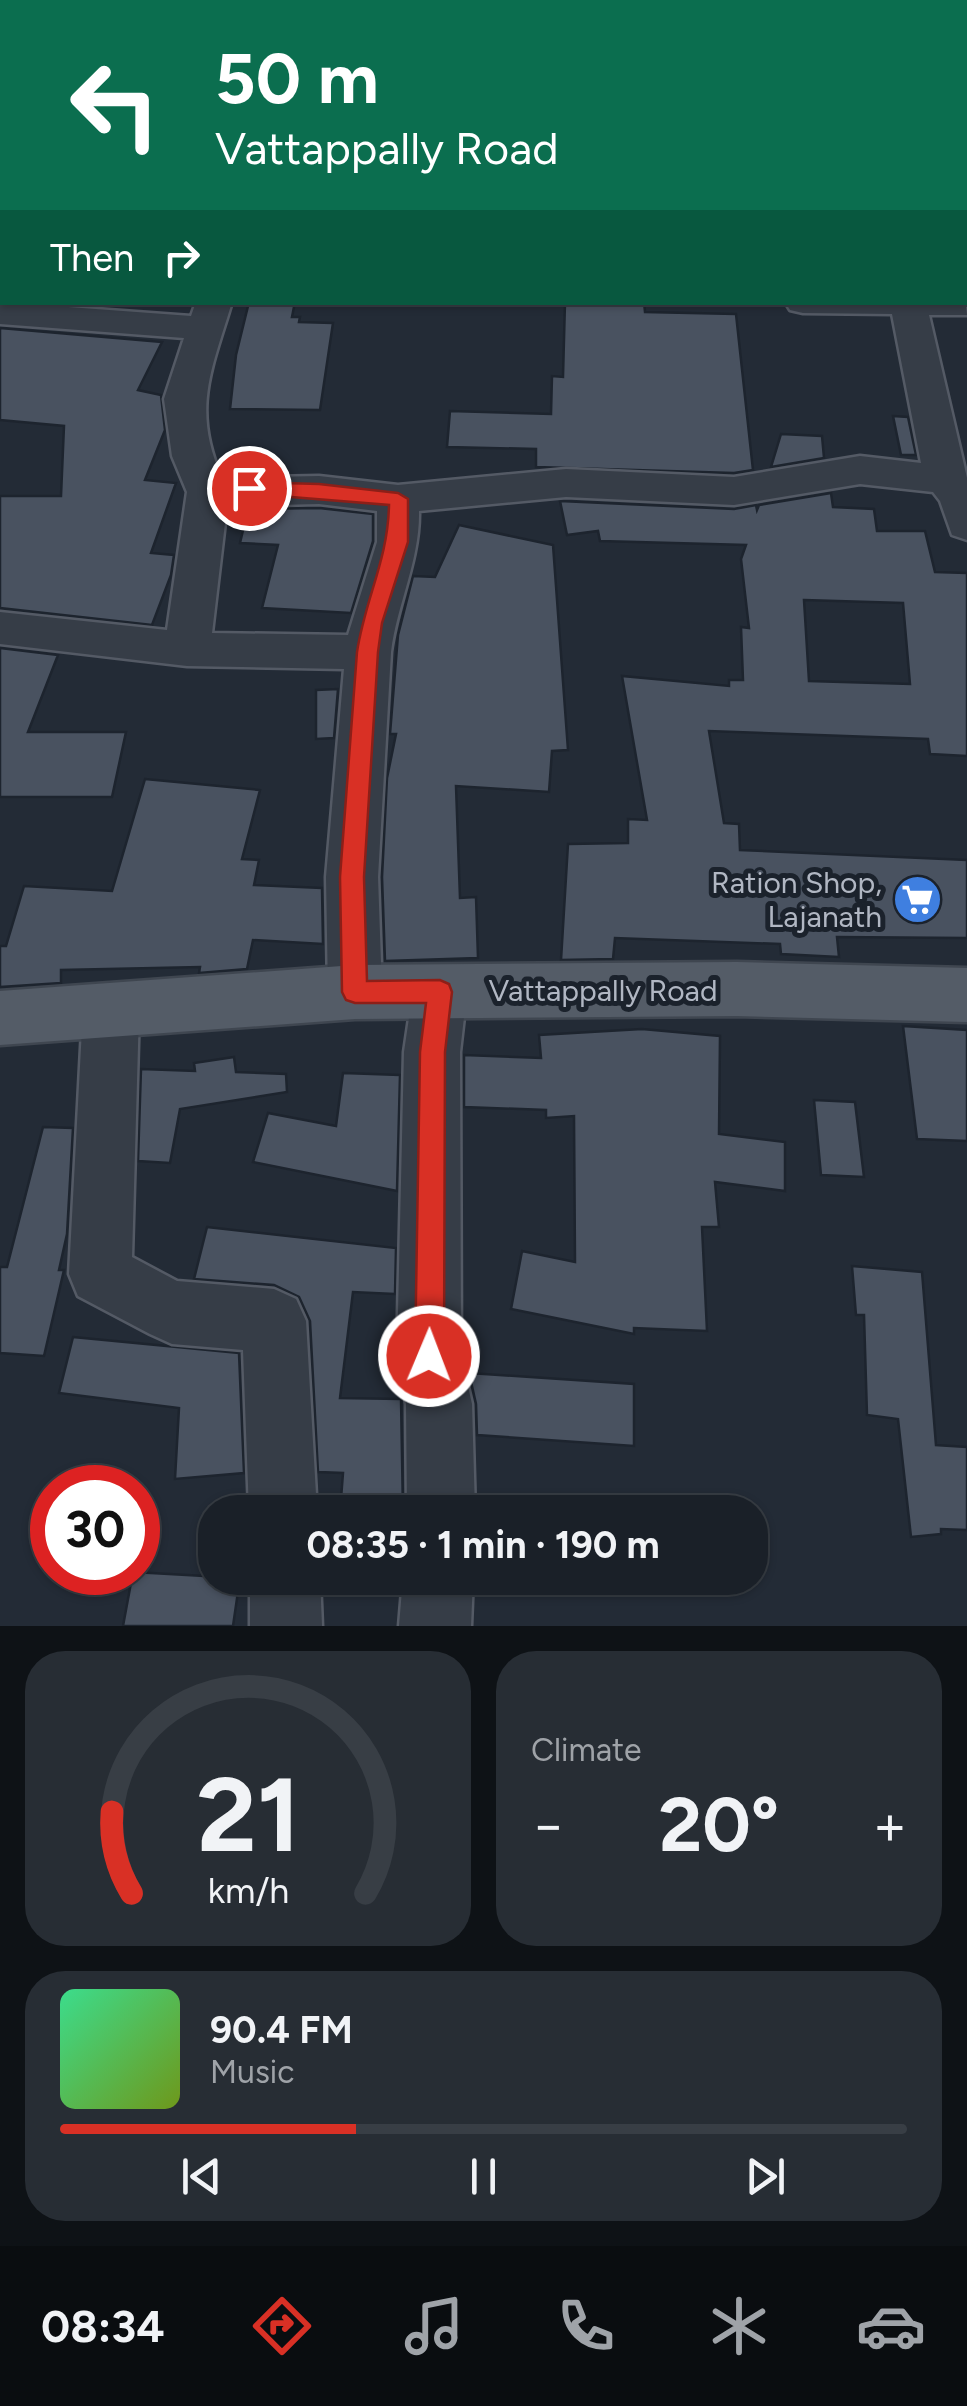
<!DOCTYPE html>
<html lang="en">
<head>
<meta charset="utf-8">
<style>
  body { margin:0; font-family:Figtree,sans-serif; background:#272d34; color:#f1f3f6; height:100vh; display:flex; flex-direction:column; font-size:38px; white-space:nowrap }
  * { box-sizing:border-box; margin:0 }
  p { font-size:32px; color:#9fa3a8 }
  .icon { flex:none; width:55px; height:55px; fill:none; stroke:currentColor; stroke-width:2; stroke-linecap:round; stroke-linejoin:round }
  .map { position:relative; height:1626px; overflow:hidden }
  .details { display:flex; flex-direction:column; gap:25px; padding:25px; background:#0e1216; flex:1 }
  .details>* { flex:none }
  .banner { position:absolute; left:0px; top:0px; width:968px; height:305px; box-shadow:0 2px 8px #0004,0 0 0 2px #383e45; background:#0b6e4f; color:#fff; overflow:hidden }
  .speed { position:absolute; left:30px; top:1465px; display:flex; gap:20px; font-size:50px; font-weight:700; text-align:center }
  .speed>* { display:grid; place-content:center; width:130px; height:130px; border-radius:50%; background:#1a2028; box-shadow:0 2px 8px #0004,0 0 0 2px #383e45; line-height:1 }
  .speed .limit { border:15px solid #d22; background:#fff; color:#111 }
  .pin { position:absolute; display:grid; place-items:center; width:85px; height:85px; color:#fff; margin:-42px; border:5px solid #fff; border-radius:50%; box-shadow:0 2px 10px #0007 }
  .me { position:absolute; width:110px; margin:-55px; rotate:1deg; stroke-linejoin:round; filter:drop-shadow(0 0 8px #0008) }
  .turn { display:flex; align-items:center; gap:35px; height:210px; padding:0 50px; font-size:45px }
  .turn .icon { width:130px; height:130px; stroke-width:2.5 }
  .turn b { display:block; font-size:70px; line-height:85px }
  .then { display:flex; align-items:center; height:95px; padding:0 50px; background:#0003; gap:20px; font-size:38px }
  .big { font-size:75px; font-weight:700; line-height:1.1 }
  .details .tile { flex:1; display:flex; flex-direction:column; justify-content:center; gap:15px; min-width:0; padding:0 35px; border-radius:40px; background:#272d34 }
  .details .dial { align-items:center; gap:0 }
  .dial svg { height:260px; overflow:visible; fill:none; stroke:#383e45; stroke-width:7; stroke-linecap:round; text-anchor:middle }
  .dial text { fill:#f1f3f6; stroke:none }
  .song { display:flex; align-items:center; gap:30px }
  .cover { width:120px; height:120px; border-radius:15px; background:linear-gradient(135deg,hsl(150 70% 55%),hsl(80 70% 35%)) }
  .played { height:10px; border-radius:5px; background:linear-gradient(90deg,#d93025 35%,#383e45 35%) }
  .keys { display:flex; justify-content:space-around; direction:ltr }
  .heat { display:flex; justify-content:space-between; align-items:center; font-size:55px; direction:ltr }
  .details .tiles { flex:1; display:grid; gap:25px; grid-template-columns:1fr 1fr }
  .tile:last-child { grid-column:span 2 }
  .trip { position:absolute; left:198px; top:1495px; width:570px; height:100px; border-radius:40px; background:#1a2028; box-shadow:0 2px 8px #0004,0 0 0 2px #383e45; font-weight:700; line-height:100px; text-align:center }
  .tabs { display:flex; height:160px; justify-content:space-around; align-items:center; background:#0a0d10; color:#9fa3a8 }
  .tabs .icon { width:70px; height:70px }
  .tabs .selected { color:#d93025 }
  .tabs b { font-size:45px; color:#f1f3f6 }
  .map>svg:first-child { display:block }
</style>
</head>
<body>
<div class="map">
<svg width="967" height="1626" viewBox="0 0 967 1626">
  <rect width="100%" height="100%" fill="#232b36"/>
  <g fill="#495260" stroke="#1d242e" stroke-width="2.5" fill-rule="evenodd">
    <path d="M249 302H295L292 317H300L299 322 333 323 320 410 230 409 236 355Z"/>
    <path d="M565 302H644L645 312 736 314 753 470 734 473 536 467V449L447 447 450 411 551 414 552 376 563 377Z"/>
    <path d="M0 328 162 342 138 390 161 395 165 430 145 480 176 483 151 553 174 555 171 575 152 625 0 608V496H61L64 426 0 420Z"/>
    <path d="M893 416 908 417 916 455H901Z"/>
    <path d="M781 434 822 436 824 458 771 467Z"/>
    <path d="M831 493 833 507 874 509 877 531H925L935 572 967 573V756L930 754 928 739 709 731 724 823 739 824 740 850 967 860V938L837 937 839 957 781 954 780 944 615 938 613 959 561 960 568 844 628 843V819L647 820 622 676 729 686V680H743L741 627 749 628 741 559 746 545 600 541 598 531 567 535 560 501 734 509 756 505 757 510 759 505ZM804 600 903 603 910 684 809 681Z"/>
    <path d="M319 508 373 514V541L351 613 262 608 278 545 240 543 248 509Z"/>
    <path d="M459 525 553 545 568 750 552 751 549 792 456 786 460 898 476 897 478 958 385 961 382 877 387 778 396 734H390L398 635 413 576 435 577Z"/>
    <path d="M0 648 58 655 28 732H126L112 797H0Z"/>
    <path d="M338 689 334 738 316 739V690Z"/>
    <path d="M145 779 260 790 242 859 259 860 254 885 322 888 323 944 253 940 247 969 199 973 200 967 61 970V983L0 987V946H6L24 886 112 891Z"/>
    <path d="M903 1026 967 1030V1141L917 1139Z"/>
    <path d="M642 1029 720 1036 719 1134 785 1142V1191L715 1182 719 1227H702L707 1331 634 1328V1334L511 1309 522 1251 575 1262 574 1116 546 1118V1110L464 1107V1055L541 1058 539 1035Z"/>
    <path d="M234 1057 236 1072 286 1074 287 1092 180 1109 170 1163 138 1161 141 1069 195 1071 194 1063Z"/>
    <path d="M343 1073 400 1075 397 1191 253 1162 268 1113 336 1126Z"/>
    <path d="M814 1100 855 1102 864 1177 821 1175Z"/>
    <path d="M43 1127 73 1128 67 1234 59 1270H64L44 1356 0 1353V1267H7Z"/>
    <path d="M207 1227 396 1248 395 1294 353 1292 340 1398 401 1399 403 1512H340L343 1473 318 1472 310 1321 299 1297 274 1285 194 1279Z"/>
    <path d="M852 1266 922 1272 936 1445 967 1447V1530L941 1529V1534L911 1537 898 1419 867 1415 864 1315H856Z"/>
    <path d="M73 1337 239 1353 244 1473 175 1479 179 1408 59 1393Z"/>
    <path d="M469 1373 634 1384V1446L477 1435 476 1404Z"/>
    <path d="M133 1572 240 1578 233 1626H123Z"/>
  </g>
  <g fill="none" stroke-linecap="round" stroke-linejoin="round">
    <defs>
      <g id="minor">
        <rect x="71" y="0" width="28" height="2"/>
        <rect x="183" y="0" width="28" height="2"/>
        <rect x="377" y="0" width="28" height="2"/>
        <rect x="546" y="0" width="28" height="2"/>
        <path d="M698 0H726L727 2H699Z"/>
        <rect x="0" y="131" width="2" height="20"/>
        <path d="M965 293 967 315H929L967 478V540L952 535 940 501 933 492 860 484 734 505 566 497 419 511C420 560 397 604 391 652L378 877 382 992 374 1009 355 1016 336 1009 328 992 326 877 344 669 187 666 0 644V612L167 630 187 492 172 456 164 399 184 338 0 324V302L191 316 196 302H232C212 369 191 409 222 478L319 476 398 485 566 469 734 477 860 456 921 463 892 314 803 313 790 310 785 302H965ZM319 504 377 511V542L348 635 212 633 227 506Z"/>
        <path d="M440 967 459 974 467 991 460 1052 461 1356 472 1404 475 1512H407L406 1404 397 1356 404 1052 413 991 421 974Z"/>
        <path d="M111 985 131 993 139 1010 132 1257 177 1281 274 1289 296 1299 306 1321 317 1512H249L243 1350 172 1344 150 1334 78 1296 69 1274 83 1010 91 993Z"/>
        <path d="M250 1578H320L322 1626H250Z"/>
        <path d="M403 1578H473L471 1626H399Z"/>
      </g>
      <path id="major" d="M737 962 967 968V1022L737 1016 355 1019 0 1045V991L355 965Z"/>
    </defs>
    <use href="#minor" stroke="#545a65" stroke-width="5"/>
    <use href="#major" stroke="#3f4650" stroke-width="5"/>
    <use href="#minor" fill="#363d47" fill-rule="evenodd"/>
    <use href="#major" fill="#545c67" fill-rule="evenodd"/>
  </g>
  <path fill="#d93025" stroke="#8d1f18" stroke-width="2.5" d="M249 482 319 484 398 493 408 499V542L382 623 378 652 364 877 367 981 440 980 449 984 452 992 445 1052 444 1356 440 1367 429 1371 419 1367 415 1356 420 1052 426 1003H355L346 1000 342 992 340 877 357 652C365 599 388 560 389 505L242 493V484Z"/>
  <defs>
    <symbol id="supermarket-disc" viewBox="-11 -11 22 22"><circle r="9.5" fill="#3f7fe0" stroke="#1b222c"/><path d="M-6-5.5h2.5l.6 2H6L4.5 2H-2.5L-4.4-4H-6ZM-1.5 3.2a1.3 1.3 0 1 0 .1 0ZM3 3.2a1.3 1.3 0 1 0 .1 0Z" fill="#fff"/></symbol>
  </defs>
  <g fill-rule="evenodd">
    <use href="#supermarket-disc" x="890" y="872" width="55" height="55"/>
  </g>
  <g text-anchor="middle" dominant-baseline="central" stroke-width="10" stroke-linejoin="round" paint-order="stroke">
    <g font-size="30" fill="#b1b7c3" stroke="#1b222c" text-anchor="end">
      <text x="882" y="882">Ration Shop,<tspan x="882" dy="34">Lajanath</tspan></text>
    </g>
    <g font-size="30" fill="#b1b7c3" stroke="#1b222c">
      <text x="603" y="990">Vattappally Road</text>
    </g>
  </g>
</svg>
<div class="speed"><div class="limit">30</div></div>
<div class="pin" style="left:249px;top:488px;background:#d93025"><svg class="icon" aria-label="arrive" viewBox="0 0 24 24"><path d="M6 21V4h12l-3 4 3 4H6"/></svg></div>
<svg class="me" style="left:429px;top:1356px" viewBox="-20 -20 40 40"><circle r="17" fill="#d93025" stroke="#fff" stroke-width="3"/><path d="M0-11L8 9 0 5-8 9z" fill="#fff"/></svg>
<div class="trip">08:35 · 1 min · 190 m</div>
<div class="banner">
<div class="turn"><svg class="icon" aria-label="left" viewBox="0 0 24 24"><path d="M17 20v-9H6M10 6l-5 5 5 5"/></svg><div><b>50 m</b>Vattappally Road</div></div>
<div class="then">Then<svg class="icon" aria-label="right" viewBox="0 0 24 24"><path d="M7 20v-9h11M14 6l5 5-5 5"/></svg></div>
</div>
</div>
<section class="details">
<div class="tiles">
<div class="tile dial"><svg viewBox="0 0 100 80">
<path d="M14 69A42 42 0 1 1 86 69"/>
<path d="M14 69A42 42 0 0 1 8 44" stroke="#d93025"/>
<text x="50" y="56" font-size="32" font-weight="700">21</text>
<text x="50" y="72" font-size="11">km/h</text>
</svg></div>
<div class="tile"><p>Climate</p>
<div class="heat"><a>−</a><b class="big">20°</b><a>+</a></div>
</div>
<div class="tile">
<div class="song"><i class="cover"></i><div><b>90.4 FM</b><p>Music</p></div></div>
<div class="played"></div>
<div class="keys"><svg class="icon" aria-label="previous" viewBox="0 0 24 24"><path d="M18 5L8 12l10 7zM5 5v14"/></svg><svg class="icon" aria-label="pause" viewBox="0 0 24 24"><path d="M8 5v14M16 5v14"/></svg><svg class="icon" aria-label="next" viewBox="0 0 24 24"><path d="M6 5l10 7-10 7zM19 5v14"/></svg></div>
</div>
</div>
</section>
<nav class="tabs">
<b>08:34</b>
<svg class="icon selected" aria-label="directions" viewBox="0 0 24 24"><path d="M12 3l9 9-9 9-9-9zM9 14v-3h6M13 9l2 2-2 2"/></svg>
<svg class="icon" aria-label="music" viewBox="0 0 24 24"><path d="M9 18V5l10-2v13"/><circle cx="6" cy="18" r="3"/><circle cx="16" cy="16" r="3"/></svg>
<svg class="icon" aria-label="phone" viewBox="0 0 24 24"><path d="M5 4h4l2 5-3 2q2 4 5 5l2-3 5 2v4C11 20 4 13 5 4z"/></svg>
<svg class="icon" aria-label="climate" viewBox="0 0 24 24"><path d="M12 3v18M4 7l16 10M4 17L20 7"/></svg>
<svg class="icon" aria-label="car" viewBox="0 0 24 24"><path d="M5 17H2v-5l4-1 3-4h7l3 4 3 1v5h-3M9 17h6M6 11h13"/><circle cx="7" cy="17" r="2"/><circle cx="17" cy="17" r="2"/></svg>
</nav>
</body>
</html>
